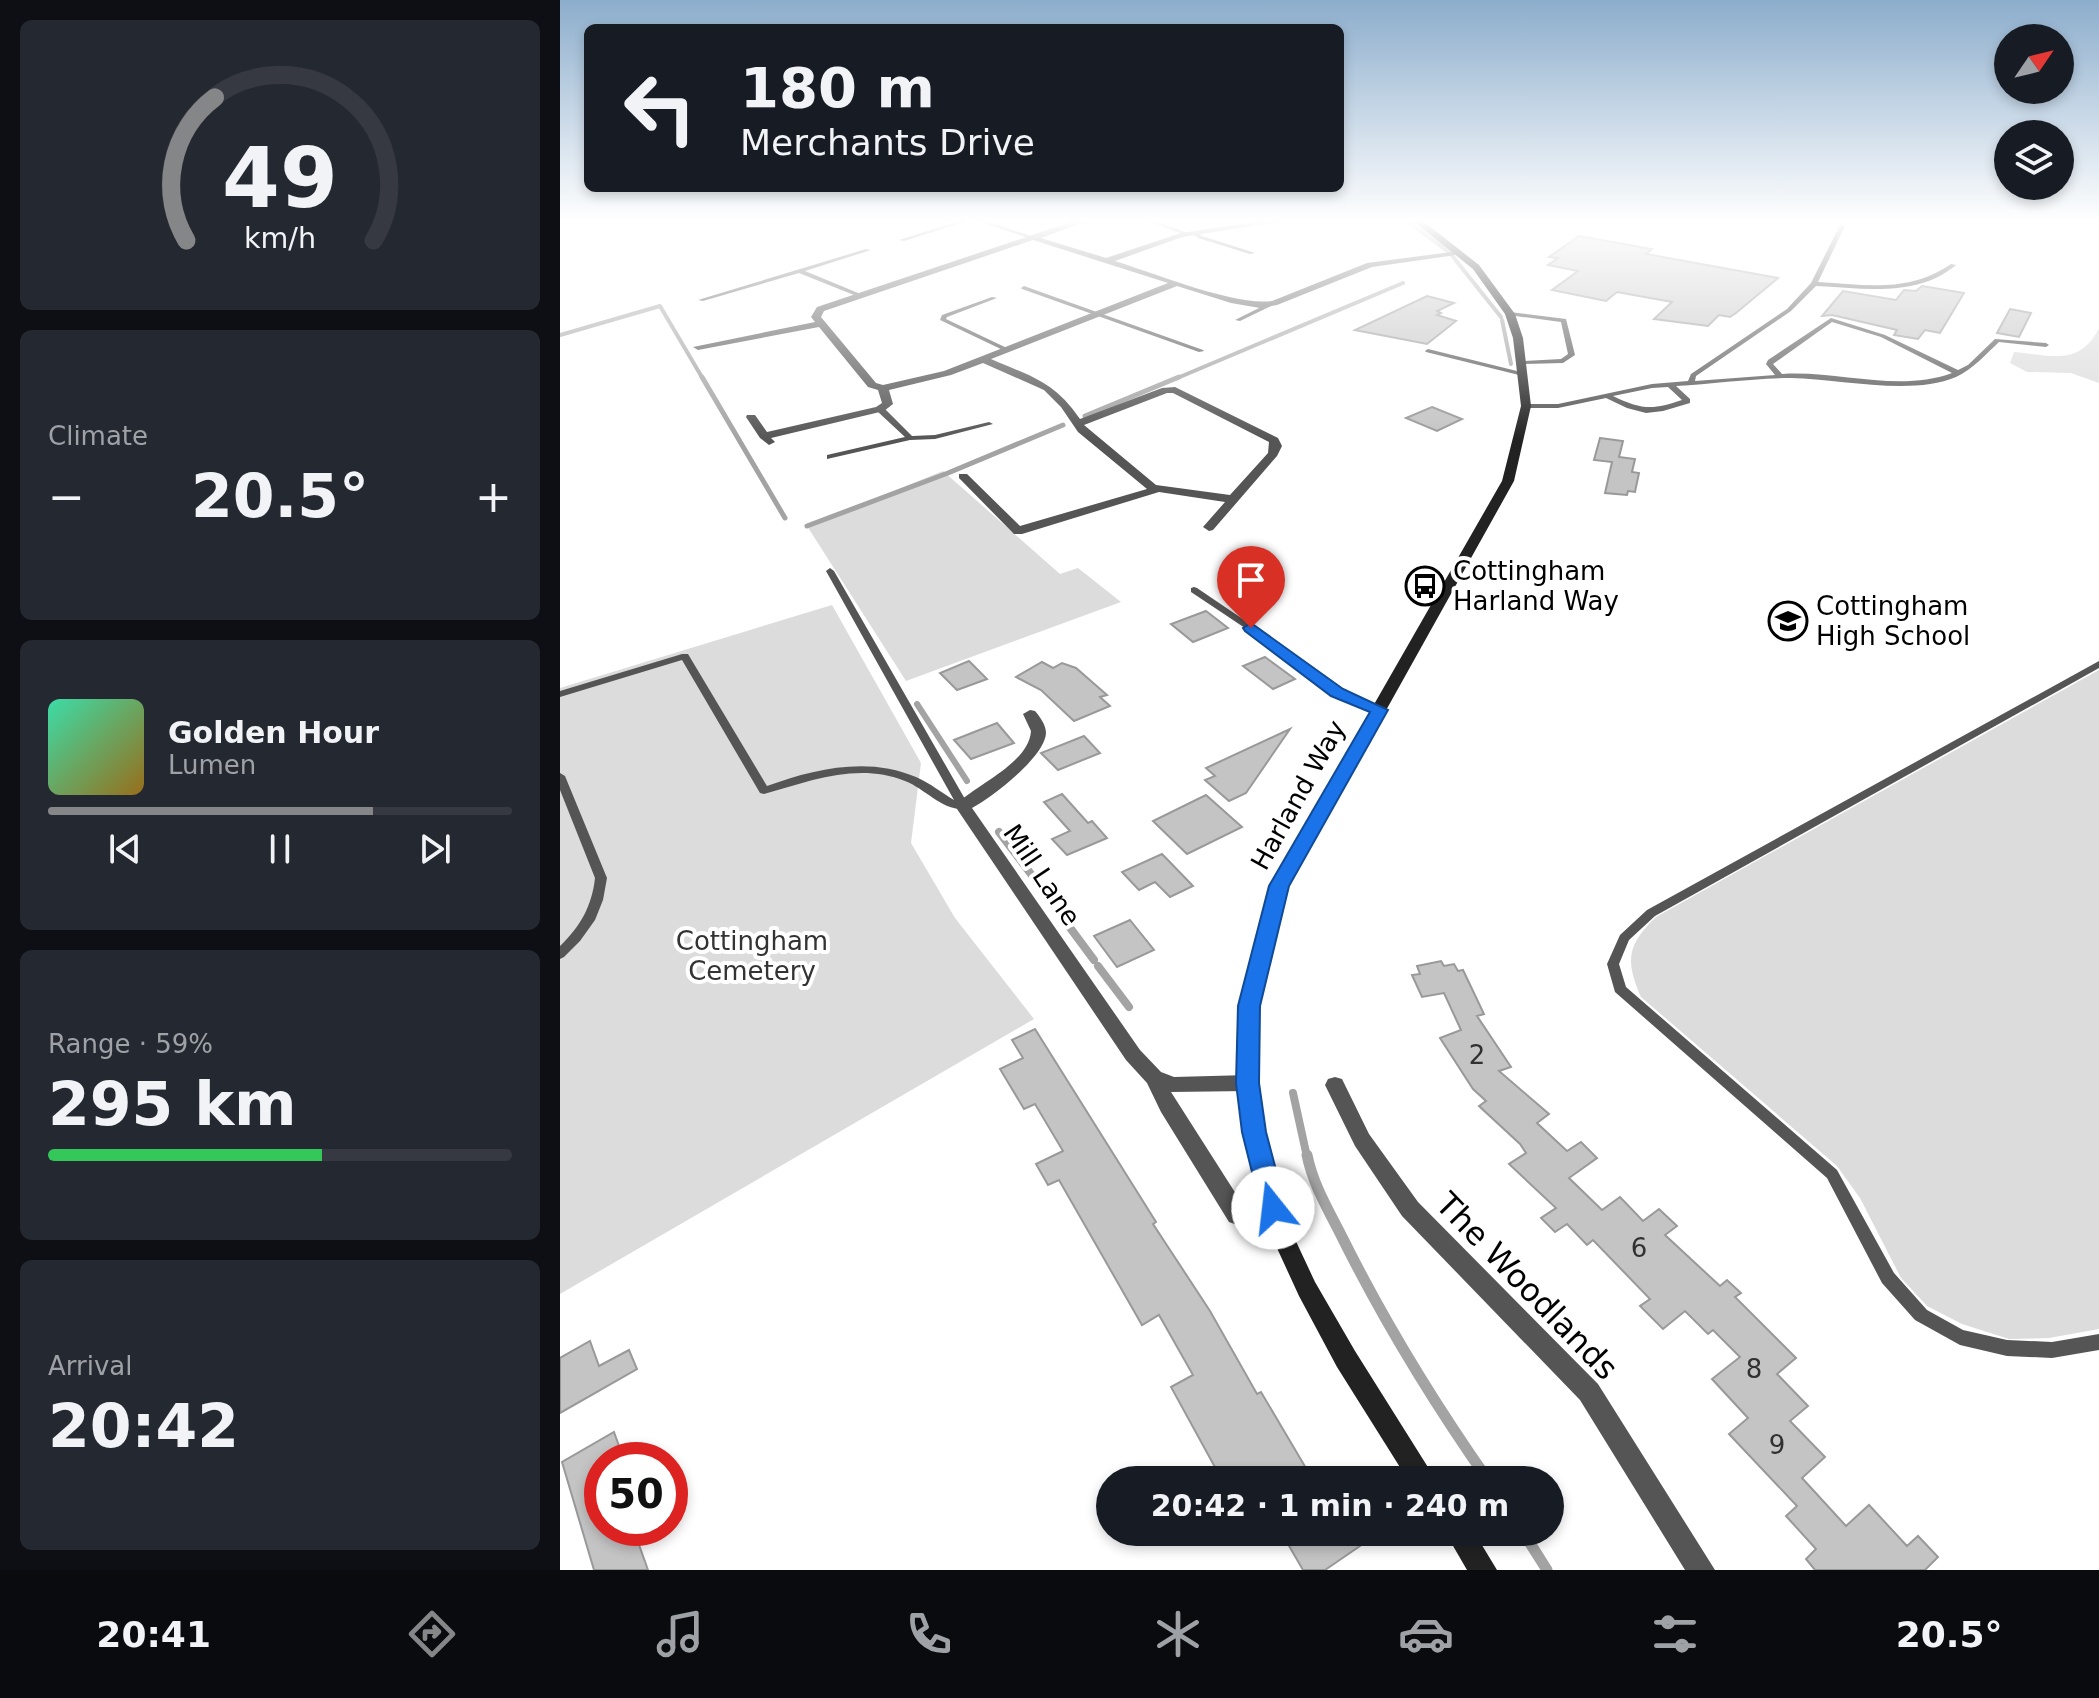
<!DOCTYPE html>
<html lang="en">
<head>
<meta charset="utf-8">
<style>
  body { margin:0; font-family:"DejaVu Sans",sans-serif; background:#242831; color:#f1f3f6; height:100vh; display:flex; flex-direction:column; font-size:30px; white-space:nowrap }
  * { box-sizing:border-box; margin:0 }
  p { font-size:26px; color:#9ea1a6 }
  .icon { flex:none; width:44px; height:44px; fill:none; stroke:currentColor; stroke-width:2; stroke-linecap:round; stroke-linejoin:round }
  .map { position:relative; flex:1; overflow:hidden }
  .details { display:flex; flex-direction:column; gap:20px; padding:20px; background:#0d0f14; width:560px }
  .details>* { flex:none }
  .guide { position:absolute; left:24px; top:24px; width:760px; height:168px; border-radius:12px; box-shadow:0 4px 12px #0003; background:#171b24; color:#f1f3f6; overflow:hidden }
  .needle { width:52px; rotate:55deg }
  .fabs { position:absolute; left:1434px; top:24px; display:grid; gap:16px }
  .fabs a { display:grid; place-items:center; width:80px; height:80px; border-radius:50%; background:#171b24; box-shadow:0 4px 12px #0003; font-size:40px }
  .speed { position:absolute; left:24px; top:1442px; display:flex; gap:16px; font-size:40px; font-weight:700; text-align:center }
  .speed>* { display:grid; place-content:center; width:104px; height:104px; border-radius:50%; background:#171b24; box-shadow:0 4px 12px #0003; line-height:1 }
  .speed .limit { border:12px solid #d22; background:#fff; color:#111 }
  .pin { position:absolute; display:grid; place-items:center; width:68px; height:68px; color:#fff; margin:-82px -34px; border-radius:50% 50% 50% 0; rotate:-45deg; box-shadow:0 0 8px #0007 }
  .pin .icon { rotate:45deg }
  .me { position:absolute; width:88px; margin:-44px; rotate:344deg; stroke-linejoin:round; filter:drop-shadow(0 0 6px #0008) }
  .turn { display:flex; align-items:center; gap:28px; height:168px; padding:0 24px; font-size:36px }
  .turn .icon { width:104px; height:104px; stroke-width:2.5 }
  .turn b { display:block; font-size:56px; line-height:68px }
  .big { font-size:60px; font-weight:800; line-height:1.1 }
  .details .widget { flex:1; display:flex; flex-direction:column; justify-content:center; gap:12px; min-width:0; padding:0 28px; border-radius:12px; background:#242831 }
  .details .dial { align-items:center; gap:0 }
  .dial svg { height:208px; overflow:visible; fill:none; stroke:#363941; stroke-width:7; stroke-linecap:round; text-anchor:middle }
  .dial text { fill:#f1f3f6; stroke:none }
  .song { display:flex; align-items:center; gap:24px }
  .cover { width:96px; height:96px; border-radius:12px; background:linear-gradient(135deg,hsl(160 70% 55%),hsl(40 70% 35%)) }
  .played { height:8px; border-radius:4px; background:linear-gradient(90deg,#858687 70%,#363941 70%) }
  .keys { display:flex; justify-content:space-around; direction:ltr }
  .heat { display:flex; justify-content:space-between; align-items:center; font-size:44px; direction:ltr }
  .charge { height:12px; border-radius:6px; background:linear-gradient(90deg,#34c759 59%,#363941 0) }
  .trip { position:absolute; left:536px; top:1466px; width:468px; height:80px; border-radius:40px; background:#171b24; box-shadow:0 4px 12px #0003; font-weight:800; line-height:80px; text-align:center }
  .dock { display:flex; height:128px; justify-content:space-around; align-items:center; background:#090b0e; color:#9ea1a6 }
  .dock .icon { width:56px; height:56px }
  .dock .active { color:#858687 }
  .dock b { font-size:36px; color:#f1f3f6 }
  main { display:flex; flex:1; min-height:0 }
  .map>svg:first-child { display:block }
</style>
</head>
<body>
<main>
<section class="details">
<div class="widget dial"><svg viewBox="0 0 100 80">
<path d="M14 69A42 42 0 1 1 86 69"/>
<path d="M14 69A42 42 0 0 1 25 14" stroke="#858687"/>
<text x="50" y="56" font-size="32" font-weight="700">49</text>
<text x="50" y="72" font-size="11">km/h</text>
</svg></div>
<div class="widget"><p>Climate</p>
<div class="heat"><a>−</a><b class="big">20.5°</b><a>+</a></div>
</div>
<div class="widget">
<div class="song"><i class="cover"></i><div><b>Golden Hour</b><p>Lumen</p></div></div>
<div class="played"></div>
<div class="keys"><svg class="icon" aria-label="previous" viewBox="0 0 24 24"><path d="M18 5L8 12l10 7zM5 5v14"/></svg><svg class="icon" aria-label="pause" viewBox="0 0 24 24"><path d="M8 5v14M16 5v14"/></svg><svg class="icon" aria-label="next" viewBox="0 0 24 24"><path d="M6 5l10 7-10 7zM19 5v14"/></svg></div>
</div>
<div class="widget"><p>Range · 59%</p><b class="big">295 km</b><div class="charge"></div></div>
<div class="widget"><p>Arrival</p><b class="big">20:42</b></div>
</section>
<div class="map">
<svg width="1539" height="1570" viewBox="0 0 1539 1570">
  <rect width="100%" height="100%" fill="#fff"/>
  <g fill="#dcdcdc">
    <path d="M1539 328V383L1511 373 1467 372 1450 363 1454 352C1490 355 1520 367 1539 328Z"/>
    <path d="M383 471 500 574 518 568 561 602 346 681 247 526Z"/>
    <path d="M272 605 361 763 351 843 395 918 474 1019 0 1294V688Z"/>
    <path d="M1539 670V1329L1489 1338 1449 1339 1402 1324 1367 1306 1341 1278 1300 1198 1277 1166 1081 997C1065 960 1067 945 1096 917Z"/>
  </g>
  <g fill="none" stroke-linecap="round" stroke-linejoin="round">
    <g stroke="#a3a3a3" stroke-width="4">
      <path d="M847 221 890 253 941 317"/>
      <path d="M942 320 951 364"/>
      <path d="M0 335 100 306 143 379"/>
      <path d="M615 379 843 283"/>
    </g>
    <g stroke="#a3a3a3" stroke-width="5">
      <path d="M142 377 225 518"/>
      <path d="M525 416 619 377"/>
      <path d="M247 526 388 473 503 425"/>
    </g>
    <path stroke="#a3a3a3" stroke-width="6" d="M357 704 407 781"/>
    <g stroke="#a3a3a3" stroke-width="8">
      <path d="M439 832 474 878"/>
      <path d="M479 886 534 960"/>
      <path d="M538 966 569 1007"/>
      <path d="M733 1093 747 1157"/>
    </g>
    <g stroke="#a3a3a3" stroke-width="11">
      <path d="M747 1155C753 1185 769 1211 783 1239 825 1323 874 1403 928 1480"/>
      <path d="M963 1532 987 1570"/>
    </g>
  </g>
  <g fill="#c4c4c4" stroke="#999" stroke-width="2">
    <path d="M1019 236 1092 249 1086 254 1218 278 1176 313 1170 317 1159 315 1148 326 1094 319 1112 302 1057 292 1046 301 992 290 1018 271 988 265 998 258 989 257Z"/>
    <path d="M1362 286 1404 293 1380 333 1365 330 1358 339 1334 335 1337 330 1272 315 1262 316 1283 291 1336 300 1344 290 1356 291Z"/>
    <path d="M867 296 894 303 877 311 881 313 877 315 896 321 867 344 795 330Z"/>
    <path d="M1450 309 1471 313 1459 337 1437 333Z"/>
    <path d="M872 407 902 419 877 431 846 418Z"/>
    <path d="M1040 438 1063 441 1059 457 1075 459 1072 472 1079 473 1075 492 1068 491 1067 495 1045 493 1052 462 1034 460Z"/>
    <path d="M646 611 668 628 633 642 611 624Z"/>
    <path d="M705 657 735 679 713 689 683 666Z"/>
    <path d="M409 661 427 679 397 690 380 673Z"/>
    <path d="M482 662 493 668 502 663 516 668 547 695 540 697 550 706 514 721 481 690 456 677Z"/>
    <path d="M437 723 454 743 411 759 394 740Z"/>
    <path d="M730 729 686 793 669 801 645 780 655 776 646 768Z"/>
    <path d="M524 736 540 753 498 770 481 753Z"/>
    <path d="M502 794 528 823 532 821 547 838 507 855 492 839 510 831 484 802Z"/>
    <path d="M646 795 682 827 627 854 593 821Z"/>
    <path d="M602 854 633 886 610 897 595 882 579 890 562 872Z"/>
    <path d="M570 920 594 950 557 967 534 936Z"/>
    <path d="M881 961 884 966 894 964 898 971 903 970 924 1014 917 1016 951 1067 939 1071 989 1114 977 1123 1007 1151 1021 1142 1037 1158 1009 1178 1042 1210 1060 1197 1083 1221 1099 1209 1117 1226 1105 1235 1160 1286 1167 1280 1181 1293 1175 1297 1236 1358 1217 1374 1248 1406 1230 1421 1265 1457 1242 1478 1286 1526 1309 1505 1347 1546 1358 1536 1378 1557 1365 1570H1255L1246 1559 1256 1549 1226 1516 1237 1506 1169 1434 1188 1418 1152 1379 1180 1357 1153 1330 1148 1334 1125 1311 1103 1329 1080 1306 1090 1299 1033 1240 1027 1245 1007 1224 995 1232 981 1218 996 1208 949 1164 966 1153 960 1144 919 1106 926 1101 913 1089 880 1038 901 1030 884 993 862 997 852 975 860 974 857 966Z"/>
    <path d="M475 1029 596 1222 593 1224 650 1311 697 1394 701 1392 753 1480H662L611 1387 633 1375 599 1315 582 1325 499 1180 488 1185 476 1164 503 1151 475 1104 464 1109 440 1069 463 1058 452 1040Z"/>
    <path d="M30 1341 39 1366 69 1350 77 1369 0 1413V1358Z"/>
    <path d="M54 1432 64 1460H42V1528H73L88 1570H34L2 1462Z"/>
    <path d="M721 1532H792L800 1546 765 1570H743Z"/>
  </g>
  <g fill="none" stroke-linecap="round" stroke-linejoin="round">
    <g fill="#555" fill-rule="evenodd">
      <path d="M399 221H408L344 241 339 240Z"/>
      <path d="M417 221H426L477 238 472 239Z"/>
      <path d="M588 221H596L630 234 625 235Z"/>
      <path d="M1280 225 1285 226 1258 282C1306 285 1349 293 1391 264L1396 265C1357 298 1303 288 1256 286L1231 311 1136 376 1135 381 1215 375 1206 364 1208 360 1271 318 1325 335 1398 370 1408 365 1435 339 1486 343 1489 345 1486 347 1439 342C1425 355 1413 369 1396 377 1352 396 1279 379 1231 378 1193 378 1153 384 1116 386L1130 399V403L1103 411 1086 413 1067 408 1046 398 998 408H966L962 406 966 404H998L1092 384 1128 381 1131 374 1227 309 1251 283ZM1272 322 1321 337 1392 373C1338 393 1278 370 1222 374L1213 364ZM1108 387 1122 400C1093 410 1082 410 1053 396L1092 388Z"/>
      <path d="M633 232H637L642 236 695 253 690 254 638 238 633 234Z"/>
      <path d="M306 249 311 250 245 271 303 295V297H299L239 273 143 301 138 300Z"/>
      <path d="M464 286 643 350 644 351 639 352 462 289 461 288Z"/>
      <path d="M432 297 437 298 387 317 386 319 449 349V351H445L380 320 382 315Z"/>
      <path d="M709 303 712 305 711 306 680 321 675 320Z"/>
      <path d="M950 312 1006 319 1015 355 1003 363 960 364V362L962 361 1001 359 1008 354 1001 322 948 315V313Z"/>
      <path d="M868 349 965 373 966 374 963 376 866 352 865 351Z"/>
      <path d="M317 407H323L352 436 375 435 429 422 433 424 375 439 350 440 267 459V455L345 437 317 411Z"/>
      <path d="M270 568 274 571 409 806 407 809C383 812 366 789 345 781 298 762 250 781 204 794L200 793 122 660 0 697V691L122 654H128L207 786C253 769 308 756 356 777 370 783 382 793 394 800L266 571Z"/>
      <path d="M634 587 637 588 696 628 694 630H688L631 592V588Z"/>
      <path d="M1539 661V668L1095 916 1069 940 1059 964 1066 987 1277 1170 1334 1273 1367 1310 1403 1330 1447 1340 1492 1342 1539 1334V1350L1492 1358 1447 1356 1400 1345 1355 1320 1322 1283 1267 1178 1055 992 1047 964 1060 935 1087 910Z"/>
      <path d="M0 773 5 776 47 878 43 900 35 920 20 941 4 957 0 959V946C20 927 32 906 35 878L0 790Z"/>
    </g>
    <g fill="#555" fill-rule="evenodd">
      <path d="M514 221H527L481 238 546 258 621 233 701 221H725L622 237 555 261C594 273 674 306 712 301L807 263 899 251 903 254 812 267 717 305 700 308 671 303 617 286 431 359C472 377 494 381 520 419L602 388 615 387 718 438 722 446 717 456 653 530 649 531 643 527 665 502 599 492 462 534H454L399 478V474H407L460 526 587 489 518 432 501 407 484 390 423 363 391 375 329 390 333 404 324 411 211 438 215 442 209 445 200 438 186 417 187 415H195L207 432 316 407 322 403 318 390 308 387 259 327 138 350 133 347 255 322 251 317 257 307ZM473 240 608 283 384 371 323 385 316 383 261 317 264 311ZM607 393H613L709 442 708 453 670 495 596 485 524 425Z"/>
      <path d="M691 624 782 689 827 710 820 714 815 713 772 695 686 631 684 628Z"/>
      <path d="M470 710 475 711C480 717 486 725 486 733 485 757 432 797 412 808L580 1050 601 1072 614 1077 688 1075 695 1077 698 1083 695 1089 688 1091 611 1092 685 1208 688 1215 685 1222 677 1225 669 1222 601 1112 587 1083 566 1060 395 806C414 785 469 764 471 731L463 714Z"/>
      <path d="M775 1077 782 1079 809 1134 858 1202 1038 1384 1155 1570H1125L1020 1400 842 1216 795 1146 765 1085 768 1079Z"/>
    </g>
    <g fill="#222" fill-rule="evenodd">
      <path d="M853 221H863L919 265 955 314 963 338 971 406 954 481 728 886 699 1006 698 1083 704 1132 716 1182 733 1235 755 1282 795 1351 876 1480H848L777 1367 739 1296 711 1235 694 1182 684 1132 678 1083 679 1006 710 886 942 481 961 406 953 338 945 314 913 269Z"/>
      <path d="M885 1532H914L937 1570H907Z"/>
    </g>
  </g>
  <linearGradient id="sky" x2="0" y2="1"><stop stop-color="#8cadcc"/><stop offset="0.5" stop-color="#fff"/><stop offset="1" stop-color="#fff" stop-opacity="0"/></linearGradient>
  <rect width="1539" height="441" fill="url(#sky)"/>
  <path fill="#1a73e8" stroke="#114b97" stroke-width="2" d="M691 623 783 689 828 710 729 886 700 1006 699 1083 706 1132 726 1208 722 1216 713 1219 705 1216 701 1208 682 1132 676 1083 678 1006 709 886 810 712 771 696 685 631 683 628Z"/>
  <defs>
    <symbol id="bus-ring" viewBox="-11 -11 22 22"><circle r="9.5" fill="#fff" stroke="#000" stroke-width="1.5"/><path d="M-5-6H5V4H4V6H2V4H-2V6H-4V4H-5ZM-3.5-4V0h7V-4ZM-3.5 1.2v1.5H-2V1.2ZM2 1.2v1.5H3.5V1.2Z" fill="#000"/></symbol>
    <symbol id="school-ring" viewBox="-11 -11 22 22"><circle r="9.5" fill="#fff" stroke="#000" stroke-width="1.5"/><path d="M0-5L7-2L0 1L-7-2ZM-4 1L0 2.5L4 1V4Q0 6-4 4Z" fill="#000"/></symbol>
  </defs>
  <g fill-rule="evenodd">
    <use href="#bus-ring" x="843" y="564" width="44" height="44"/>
    <use href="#school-ring" x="1206" y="599" width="44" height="44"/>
  </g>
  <g text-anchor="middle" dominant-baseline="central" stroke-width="8" stroke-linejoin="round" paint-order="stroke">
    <g font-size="26" fill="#000" stroke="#fff" text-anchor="start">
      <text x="893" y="571">Cottingham<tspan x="893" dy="30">Harland Way</tspan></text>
      <text x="1256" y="606">Cottingham<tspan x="1256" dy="30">High School</tspan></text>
    </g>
    <g font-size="26" fill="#000" stroke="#fff">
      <text transform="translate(738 795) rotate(-61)">Harland Way</text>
      <text transform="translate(482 875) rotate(56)">Mill Lane</text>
    </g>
    <g font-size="26" fill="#333" stroke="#fff">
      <text x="192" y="941">Cottingham<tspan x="192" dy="30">Cemetery</tspan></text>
    </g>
    <g font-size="26" fill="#313131">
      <text x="917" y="1055">2</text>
      <text x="1079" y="1248">6</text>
      <text x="1194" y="1369">8</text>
      <text x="1217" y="1445">9</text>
    </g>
    <g font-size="32" fill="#000" stroke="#fff">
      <text transform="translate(967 1286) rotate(46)">The Woodlands</text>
    </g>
  </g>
</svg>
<div class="fabs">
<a><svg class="needle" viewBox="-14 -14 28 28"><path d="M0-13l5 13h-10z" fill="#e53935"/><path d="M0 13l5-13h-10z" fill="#9ea1a6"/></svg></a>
<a><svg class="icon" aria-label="layers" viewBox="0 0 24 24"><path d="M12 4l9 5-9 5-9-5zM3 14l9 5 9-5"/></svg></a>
</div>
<div class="speed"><div class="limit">50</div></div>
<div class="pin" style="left:691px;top:628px;background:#d93025"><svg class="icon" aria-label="arrive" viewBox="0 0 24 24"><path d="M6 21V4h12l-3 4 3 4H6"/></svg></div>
<svg class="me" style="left:713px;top:1208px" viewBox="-20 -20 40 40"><circle r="19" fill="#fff"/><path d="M0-13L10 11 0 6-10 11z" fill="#1a73e8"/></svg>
<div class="trip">20:42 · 1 min · 240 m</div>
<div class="guide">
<div class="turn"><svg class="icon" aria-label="left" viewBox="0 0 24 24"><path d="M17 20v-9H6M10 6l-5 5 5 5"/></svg><div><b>180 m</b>Merchants Drive</div></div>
</div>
</div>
</main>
<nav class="dock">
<b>20:41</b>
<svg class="icon active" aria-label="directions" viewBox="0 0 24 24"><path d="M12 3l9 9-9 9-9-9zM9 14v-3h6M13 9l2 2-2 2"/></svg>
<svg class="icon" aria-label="music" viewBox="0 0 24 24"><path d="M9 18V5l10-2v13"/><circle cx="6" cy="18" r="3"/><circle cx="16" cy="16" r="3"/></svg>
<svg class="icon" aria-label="phone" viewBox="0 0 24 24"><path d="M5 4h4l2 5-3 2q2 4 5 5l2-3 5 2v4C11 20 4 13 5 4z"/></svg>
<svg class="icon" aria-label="climate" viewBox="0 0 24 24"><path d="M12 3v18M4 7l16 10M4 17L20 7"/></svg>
<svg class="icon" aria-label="car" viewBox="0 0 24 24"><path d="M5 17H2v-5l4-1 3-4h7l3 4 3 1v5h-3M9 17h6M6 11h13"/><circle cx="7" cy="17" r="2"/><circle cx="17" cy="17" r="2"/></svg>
<svg class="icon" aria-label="filters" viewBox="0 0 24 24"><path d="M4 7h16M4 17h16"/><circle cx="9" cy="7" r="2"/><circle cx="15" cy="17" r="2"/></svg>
<b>20.5°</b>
</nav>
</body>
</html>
